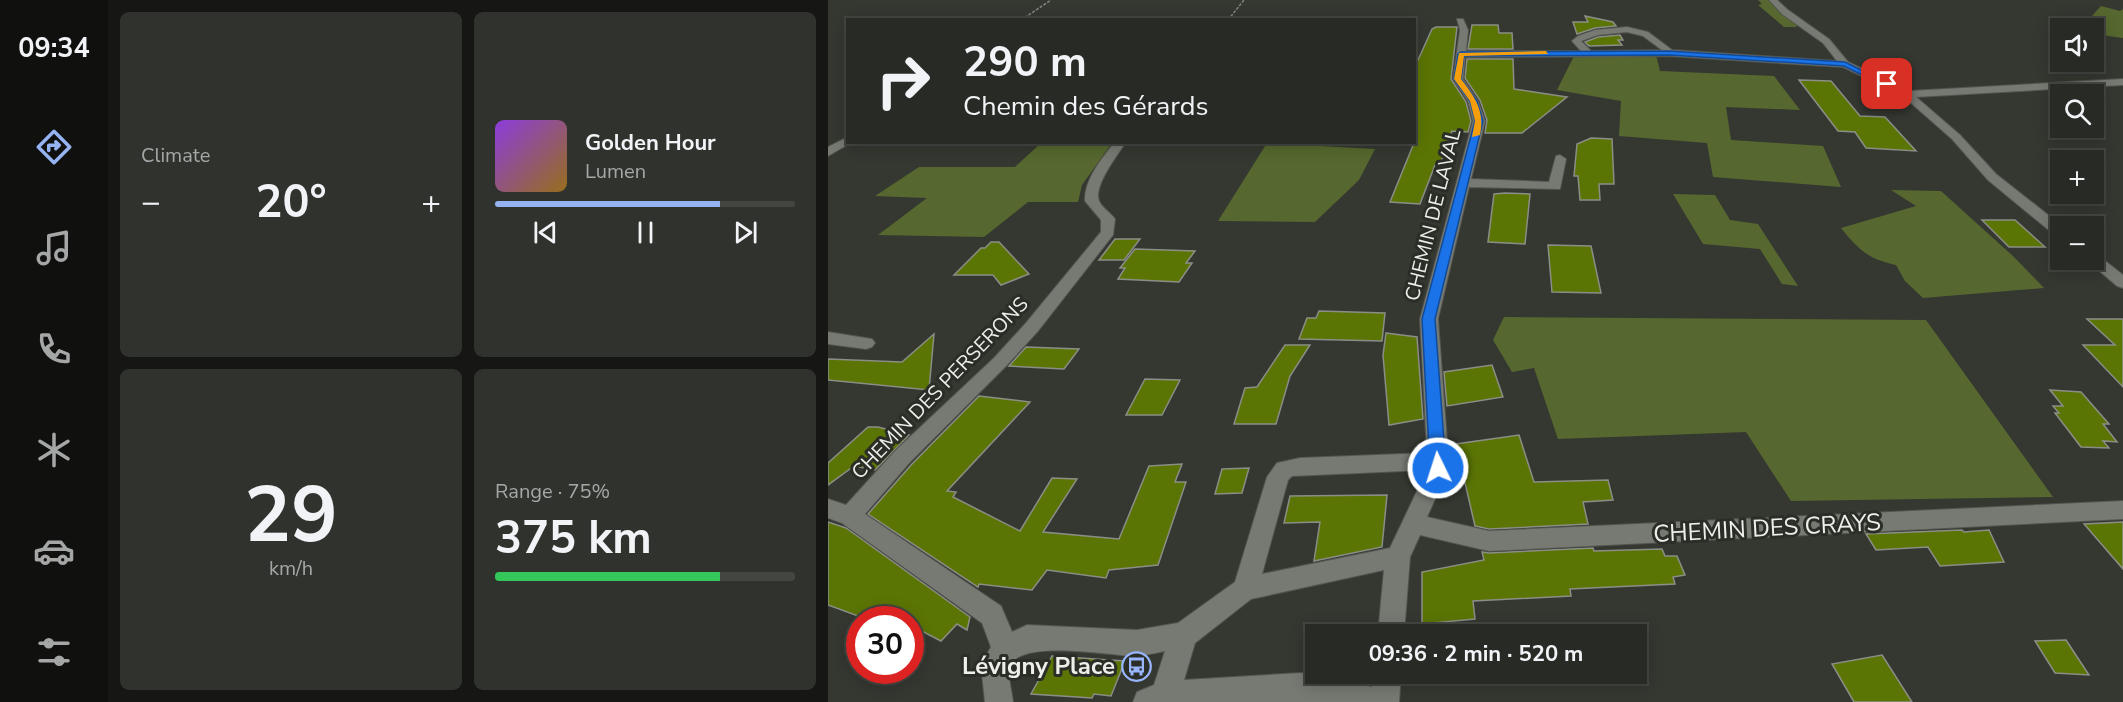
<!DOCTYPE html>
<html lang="en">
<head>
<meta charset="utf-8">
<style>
  body { margin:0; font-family:"Nunito Sans",sans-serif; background:#30322d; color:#f1f3f6; height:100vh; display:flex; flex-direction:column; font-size:22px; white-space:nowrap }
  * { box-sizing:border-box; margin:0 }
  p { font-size:20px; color:#a5a7a7 }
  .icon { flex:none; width:33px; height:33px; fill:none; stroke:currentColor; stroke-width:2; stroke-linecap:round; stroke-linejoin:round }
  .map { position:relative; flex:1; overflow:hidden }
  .panel { display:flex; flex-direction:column; gap:12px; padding:12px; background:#161714; width:720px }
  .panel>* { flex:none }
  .top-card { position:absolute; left:18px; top:18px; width:570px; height:126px; border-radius:0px; box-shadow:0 3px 15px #0003,0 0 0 2px #444642; background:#282a25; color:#f1f3f6; overflow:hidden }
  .tools { position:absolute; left:1222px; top:18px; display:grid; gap:12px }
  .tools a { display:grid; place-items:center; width:54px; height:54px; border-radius:0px; background:#282a25; box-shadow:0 3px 15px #0003,0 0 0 2px #444642; font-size:30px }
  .speed { position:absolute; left:18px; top:606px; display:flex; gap:12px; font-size:30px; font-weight:700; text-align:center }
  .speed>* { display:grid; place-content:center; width:78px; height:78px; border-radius:50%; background:#282a25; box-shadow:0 3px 15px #0003,0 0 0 2px #444642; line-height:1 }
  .speed .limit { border:9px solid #d22; background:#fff; color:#111 }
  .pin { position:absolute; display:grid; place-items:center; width:51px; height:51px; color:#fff; margin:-26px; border-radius:12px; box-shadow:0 3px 9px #0006 }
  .me { position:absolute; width:66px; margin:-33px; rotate:356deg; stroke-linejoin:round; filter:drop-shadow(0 0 4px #0008) }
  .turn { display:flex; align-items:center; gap:21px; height:126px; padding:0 18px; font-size:27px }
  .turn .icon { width:78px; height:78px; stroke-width:2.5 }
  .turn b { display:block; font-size:42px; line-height:51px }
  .big { font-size:45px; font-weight:700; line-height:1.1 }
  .panel .card { flex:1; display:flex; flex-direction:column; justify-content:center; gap:9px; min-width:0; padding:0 21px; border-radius:9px; background:#30322d }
  .panel .dial { align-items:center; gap:0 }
  .dial b { font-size:78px; line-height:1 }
  .song { display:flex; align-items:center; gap:18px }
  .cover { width:72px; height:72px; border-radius:9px; background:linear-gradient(135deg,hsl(270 70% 55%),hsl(40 70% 35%)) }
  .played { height:6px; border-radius:3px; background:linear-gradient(90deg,#95b2f1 75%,#444642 75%) }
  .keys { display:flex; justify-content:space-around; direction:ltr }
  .heat { display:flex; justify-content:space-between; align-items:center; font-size:33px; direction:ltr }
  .charge { height:9px; border-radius:4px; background:linear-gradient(90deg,#34c759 75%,#444642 0) }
  .panel .tiles { flex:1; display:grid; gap:12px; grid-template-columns:repeat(2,1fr) }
  .trip { position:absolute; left:477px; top:624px; width:342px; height:60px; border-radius:0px; background:#282a25; box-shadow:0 3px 15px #0003,0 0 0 2px #444642; font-weight:700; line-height:60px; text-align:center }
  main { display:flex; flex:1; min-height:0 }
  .dock { display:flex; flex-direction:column; width:108px; justify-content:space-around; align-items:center; background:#10110f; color:#a5a7a7 }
  .dock .icon { width:42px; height:42px }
  .dock .active { color:#95b2f1 }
  .dock b { font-size:27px; color:#f1f3f6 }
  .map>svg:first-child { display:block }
</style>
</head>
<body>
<main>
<nav class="dock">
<b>09:34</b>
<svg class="icon active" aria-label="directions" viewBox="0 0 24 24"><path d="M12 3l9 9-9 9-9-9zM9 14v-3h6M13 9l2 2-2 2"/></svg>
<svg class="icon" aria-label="music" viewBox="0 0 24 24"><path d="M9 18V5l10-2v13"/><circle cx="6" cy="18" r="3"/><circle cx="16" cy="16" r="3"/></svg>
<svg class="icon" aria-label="phone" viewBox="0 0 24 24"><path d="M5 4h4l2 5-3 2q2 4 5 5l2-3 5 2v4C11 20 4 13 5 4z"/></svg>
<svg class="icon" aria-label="climate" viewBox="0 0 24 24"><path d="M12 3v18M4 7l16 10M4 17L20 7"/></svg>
<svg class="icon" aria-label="car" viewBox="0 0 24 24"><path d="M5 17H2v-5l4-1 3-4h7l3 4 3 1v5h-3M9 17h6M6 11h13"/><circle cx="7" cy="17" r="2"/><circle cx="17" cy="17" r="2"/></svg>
<svg class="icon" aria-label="filters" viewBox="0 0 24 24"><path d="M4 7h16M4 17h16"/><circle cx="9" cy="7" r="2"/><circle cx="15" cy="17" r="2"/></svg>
</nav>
<section class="panel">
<div class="tiles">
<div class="card"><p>Climate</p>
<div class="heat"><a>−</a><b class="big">20°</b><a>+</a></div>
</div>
<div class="card">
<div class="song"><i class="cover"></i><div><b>Golden Hour</b><p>Lumen</p></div></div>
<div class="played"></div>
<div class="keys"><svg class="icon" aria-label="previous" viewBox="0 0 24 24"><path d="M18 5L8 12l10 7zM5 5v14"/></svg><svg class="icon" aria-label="pause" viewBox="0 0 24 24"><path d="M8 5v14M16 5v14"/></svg><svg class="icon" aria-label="next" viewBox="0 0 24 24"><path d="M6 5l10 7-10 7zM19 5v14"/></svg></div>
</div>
<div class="card dial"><b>29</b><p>km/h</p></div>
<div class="card"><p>Range · 75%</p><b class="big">375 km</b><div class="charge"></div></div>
</div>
</section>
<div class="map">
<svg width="1295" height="702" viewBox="0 0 1295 702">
  <rect width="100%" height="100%" fill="#353831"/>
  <g fill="#56682f">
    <path d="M930 0H940L970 24 968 27H956L930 5 934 4Z"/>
    <path d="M1273 6 1292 11 1295 9V38L1266 34V28H1253Z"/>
    <path d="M747 54 828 55 832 71 946 76 972 110 898 107 903 140 995 146 1013 187 885 177 879 143 791 136 793 101 729 90Z"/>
    <path d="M213 143H284L254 185 250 202H200L156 237 50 235 99 198 47 196 91 167H187Z"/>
    <path d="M439 143 547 149 531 180 487 222 390 221Z"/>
    <path d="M1063 190 1113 191 1186 257 1216 288 1095 298 1077 281 1068 265C1040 259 1031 250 1013 228L1088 206Z"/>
    <path d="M845 194 887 195 902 220 930 224 970 286 954 284 932 249 875 244Z"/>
    <path d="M676 317 1098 320 1225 497 963 501 918 432 730 439 706 368 684 372 665 340Z"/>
  </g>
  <g fill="#5b7504" stroke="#8b8e86" stroke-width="1.5">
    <path d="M757 16 785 22 788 26 767 28 749 34 745 22H760Z"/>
    <path d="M644 25H670L671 33H684L685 49H640Z"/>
    <path d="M608 27H629L623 79 638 102 643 121 640 132 624 131 612 165H607L592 204 562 202 586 143V60H590L604 29Z"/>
    <path d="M792 35 795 40H790L794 45 761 46 757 42 770 37Z"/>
    <path d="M639 59H685L686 89 739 97 694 133H657L659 120 652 100 637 78Z"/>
    <path d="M971 80 1003 81 1032 116 1057 117 1088 151 1038 148 1027 132 1010 131Z"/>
    <path d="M763 138 784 139 786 184H771L772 200H752L750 176H746L749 144Z"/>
    <path d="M677 193 702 194 697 244 660 242 666 194Z"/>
    <path d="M1154 220H1187L1217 247H1181Z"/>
    <path d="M287 239H312L296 260H271Z"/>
    <path d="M163 242H171L201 274 173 285 165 275H126L153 248H157Z"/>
    <path d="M720 245 763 246 773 293 724 292Z"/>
    <path d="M307 249 367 251 358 263H364L351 282 290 279 297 268H292Z"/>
    <path d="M491 311 557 313 554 341 471 339 479 318H488Z"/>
    <path d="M1259 319H1295V387L1255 345H1287Z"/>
    <path d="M558 333 589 337 595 419 561 425 555 355Z"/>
    <path d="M106 334 101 390 0 380V359L74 362Z"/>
    <path d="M457 345H482L462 376 448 424H406L417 388 429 387Z"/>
    <path d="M198 347 251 349 236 369 181 366Z"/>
    <path d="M664 365 675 397 619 406 616 372Z"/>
    <path d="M317 379 352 380 334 415H298Z"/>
    <path d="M1222 390 1253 392 1281 424H1275L1289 442 1275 441 1281 448 1253 447 1227 413H1231L1225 406H1235Z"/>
    <path d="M151 396 202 402 119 491 128 492 125 497 192 531 224 478 249 479 215 532 291 539 321 466 354 464 347 482H358L330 565 281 570 278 578 219 570 204 590 151 584 150 587 40 514 84 464Z"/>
    <path d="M40 427H50L81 435 47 470 26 466 0 485V463Z"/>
    <path d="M691 435 706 482 780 480 785 500 755 502 760 524 661 529 647 526 628 444Z"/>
    <path d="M421 468 414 493 387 494 394 469Z"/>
    <path d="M559 495 554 547 486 561 492 522 456 523 462 496Z"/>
    <path d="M0 522 18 528 142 617 139 630 129 624 113 641 82 625V620H41L0 605Z"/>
    <path d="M1295 522V569L1256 524Z"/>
    <path d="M1134 530 1136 532 1161 530 1176 562 1112 566 1100 547 1048 550 1038 534Z"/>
    <path d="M765 548 766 551 834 549 837 556H849L857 575 845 577 847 584 742 589 743 596 645 601 647 619 594 624V572L656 560 654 552 661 553Z"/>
    <path d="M1238 640 1261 675 1227 673 1207 641Z"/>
    <path d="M1054 655 1084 702H1026L1004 664Z"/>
    <path d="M224 656 282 660 297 661 283 696 266 694 264 698 203 694Z"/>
  </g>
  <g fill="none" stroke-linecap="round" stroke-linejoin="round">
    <defs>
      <g id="minor">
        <path d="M941 0H949L960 10 1001 39 1020 62 1081 91 1295 79V85L1088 97 1132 135 1168 174 1234 226 1233 237 1228 236 1160 180 1124 139 1075 96 1015 67 841 56 637 57 635 79 650 101 657 121 643 179 721 182 728 156 732 155 738 159 732 189 641 187 610 319 621 468 599 517 661 531 1295 501V519L661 551 592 535 582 557 576 634H550L556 570 423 599 367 643 356 680 473 673 544 687 545 674H573L571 702H305L309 692 326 685 337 651C327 653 316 656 305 656 281 655 192 639 182 666 179 675 184 692 185 702H157L153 665 163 647 154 623 14 523 0 518V499L18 505 68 450 166 358 198 323 273 232V220L257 201C256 180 274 158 287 142H298C290 154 265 186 271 201 274 208 283 213 287 219L285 235 210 331 178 366 82 462 37 514 173 606 184 632 199 625 309 630 350 623 407 582 439 477 449 463 472 458 599 453 592 319 645 121 640 101 625 79 632 30 629 19H635L640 30 638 51H753L744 41 750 36 767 30 799 27 820 32 844 50 1009 61 995 43 954 14ZM799 32 815 36 834 50 763 51 753 41 770 35ZM599 470 562 548 434 574 460 480 464 476Z"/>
        <path d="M20 137V142H24L0 156V147Z"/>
        <path d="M1266 254 1271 256 1295 275V288L1289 286 1261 262 1259 260H1266Z"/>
        <path d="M0 332 44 339 47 343 44 347 38 349 0 344Z"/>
      </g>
    </defs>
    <use href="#minor" stroke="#535550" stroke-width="2"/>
    <g stroke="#838580" stroke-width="1.5" stroke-dasharray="3 1.5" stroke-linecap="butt">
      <path d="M193 20 223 0"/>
      <path d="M400 20 416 0"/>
    </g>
    <use href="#minor" fill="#777a73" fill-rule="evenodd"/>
  </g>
  <path fill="#1a73e8" stroke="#114b97" stroke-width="1.5" d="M841 51 1017 62 1062 84 1056 86 1016 66 841 55 636 56 633 79 649 101 655 121 607 319 618 468 616 472 610 474 604 472 602 468 594 319 647 121 642 101 626 79 630 54 633 52Z"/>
  <path fill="#f59e0b" d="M718 51 720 54 636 56 633 79C647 97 657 111 652 135L644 137 647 121 642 101 626 79 631 53Z"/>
  <defs>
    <symbol id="bus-ring" viewBox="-11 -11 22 22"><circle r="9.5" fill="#2b2e27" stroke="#98b5fd" stroke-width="1.5"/><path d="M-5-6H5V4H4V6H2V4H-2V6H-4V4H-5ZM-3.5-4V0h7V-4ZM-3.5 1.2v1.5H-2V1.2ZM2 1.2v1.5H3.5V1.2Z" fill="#98b5fd"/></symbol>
  </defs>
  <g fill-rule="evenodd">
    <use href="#bus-ring" x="292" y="650" width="33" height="33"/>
  </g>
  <g text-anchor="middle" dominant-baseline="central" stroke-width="6" stroke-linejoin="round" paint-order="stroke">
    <g font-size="20" fill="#eeefeb" stroke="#2b2e27">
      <text transform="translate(605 215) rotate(-76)">CHEMIN DE LAVAL</text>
      <text transform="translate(112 388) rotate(-46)">CHEMIN DES PERSERONS</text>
    </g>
    <g font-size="24" fill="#eeefeb" stroke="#2b2e27">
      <text transform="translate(939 528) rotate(-3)">CHEMIN DES CRAYS</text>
    </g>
    <g font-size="24" font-weight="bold" fill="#eeefeb" stroke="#2b2e27" text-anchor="end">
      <text x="287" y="666">Lévigny Place</text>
    </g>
  </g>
</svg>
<div class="tools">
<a><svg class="icon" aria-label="sound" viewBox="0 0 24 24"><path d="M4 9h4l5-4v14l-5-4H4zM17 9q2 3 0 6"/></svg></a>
<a><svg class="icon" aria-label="search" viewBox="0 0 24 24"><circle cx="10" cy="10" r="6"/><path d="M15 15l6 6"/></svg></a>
<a>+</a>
<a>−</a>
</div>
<div class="speed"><div class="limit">30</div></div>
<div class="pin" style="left:1059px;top:84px;background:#d93025"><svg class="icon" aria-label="arrive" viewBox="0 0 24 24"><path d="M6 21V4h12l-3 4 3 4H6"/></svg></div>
<svg class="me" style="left:610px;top:468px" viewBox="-20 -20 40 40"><circle r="17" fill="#1a73e8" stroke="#fff" stroke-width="3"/><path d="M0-11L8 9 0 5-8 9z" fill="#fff"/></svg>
<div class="trip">09:36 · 2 min · 520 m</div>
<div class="top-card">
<div class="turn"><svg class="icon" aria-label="right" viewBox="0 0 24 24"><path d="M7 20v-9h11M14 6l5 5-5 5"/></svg><div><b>290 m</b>Chemin des Gérards</div></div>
</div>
</div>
</main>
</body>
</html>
